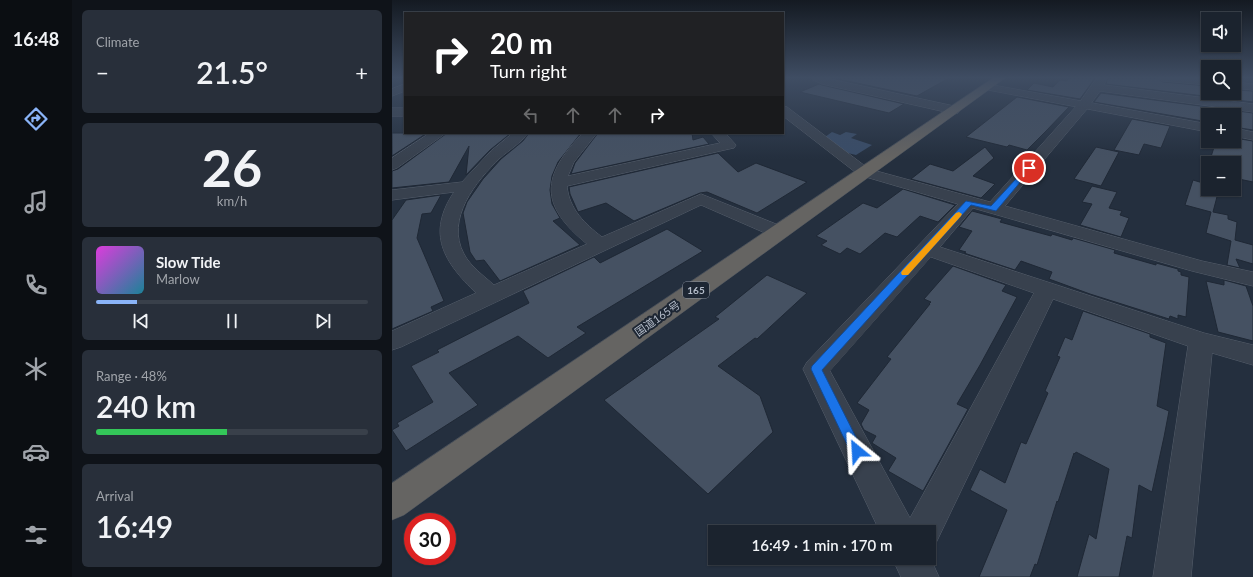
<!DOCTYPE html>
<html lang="en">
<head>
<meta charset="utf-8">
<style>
  body { margin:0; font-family:Lato,"Noto Sans JP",sans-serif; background:#282f3a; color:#f1f3f6; height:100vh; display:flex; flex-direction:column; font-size:15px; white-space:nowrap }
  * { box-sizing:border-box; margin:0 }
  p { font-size:13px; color:#a0a4aa }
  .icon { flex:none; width:22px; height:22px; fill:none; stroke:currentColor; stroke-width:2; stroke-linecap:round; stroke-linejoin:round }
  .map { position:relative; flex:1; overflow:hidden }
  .side { display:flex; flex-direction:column; gap:10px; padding:10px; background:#0f1319; width:320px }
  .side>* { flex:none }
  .guide { position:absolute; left:12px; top:12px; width:380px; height:122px; border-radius:0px; box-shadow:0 1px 3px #0004,0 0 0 1px #39404a; background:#202124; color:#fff; overflow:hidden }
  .fabs { position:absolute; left:809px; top:12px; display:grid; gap:8px }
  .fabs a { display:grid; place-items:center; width:40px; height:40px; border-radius:0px; background:#1b232e; box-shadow:0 1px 3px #0004,0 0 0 1px #39404a; font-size:20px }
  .speed { position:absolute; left:12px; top:513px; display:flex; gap:8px; font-size:20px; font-weight:700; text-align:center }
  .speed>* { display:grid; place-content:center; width:52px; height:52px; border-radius:50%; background:#1b232e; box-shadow:0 1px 3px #0004,0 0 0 1px #39404a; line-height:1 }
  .speed .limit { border:6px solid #d22; background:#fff; color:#111 }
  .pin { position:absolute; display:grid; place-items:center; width:34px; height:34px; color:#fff; margin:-17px; border:2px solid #fff; border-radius:50%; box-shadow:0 1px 4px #0007 }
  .me { position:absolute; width:44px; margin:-22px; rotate:333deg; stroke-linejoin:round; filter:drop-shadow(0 0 3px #0008) }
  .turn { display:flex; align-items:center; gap:14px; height:84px; padding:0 20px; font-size:18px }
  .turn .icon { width:52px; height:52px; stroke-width:2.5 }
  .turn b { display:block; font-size:28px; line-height:34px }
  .lanes { display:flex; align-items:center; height:38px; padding:0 20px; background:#0003; justify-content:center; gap:20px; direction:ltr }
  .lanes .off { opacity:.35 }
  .big { font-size:30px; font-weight:600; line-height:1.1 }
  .side .card { flex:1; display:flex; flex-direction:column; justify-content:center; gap:6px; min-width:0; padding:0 14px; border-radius:6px; background:#282f3a }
  .side .dial { align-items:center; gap:0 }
  .dial b { font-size:52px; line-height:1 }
  .song { display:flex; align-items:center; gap:12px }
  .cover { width:48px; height:48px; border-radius:6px; background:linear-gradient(135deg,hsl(300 70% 55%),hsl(190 70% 35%)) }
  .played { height:4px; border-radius:2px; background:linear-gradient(90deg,#8ab4f8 15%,#39404a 15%) }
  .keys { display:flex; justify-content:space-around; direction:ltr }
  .heat { display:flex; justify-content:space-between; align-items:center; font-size:22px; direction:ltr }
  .charge { height:6px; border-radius:3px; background:linear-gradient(90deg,#34c759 48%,#39404a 0) }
  .trip { position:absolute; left:316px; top:525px; width:228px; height:40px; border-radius:0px; background:#1b232e; box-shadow:0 1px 3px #0004,0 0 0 1px #39404a; font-weight:600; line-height:40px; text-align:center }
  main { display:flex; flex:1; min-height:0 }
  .menu { display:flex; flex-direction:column; width:72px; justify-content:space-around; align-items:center; background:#0b0e12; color:#a0a4aa }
  .menu .icon { width:28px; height:28px }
  .menu .active { color:#8ab4f8 }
  .menu b { font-size:18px; color:#f1f3f6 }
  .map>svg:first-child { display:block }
</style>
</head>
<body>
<main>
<nav class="menu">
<b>16:48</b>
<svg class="icon active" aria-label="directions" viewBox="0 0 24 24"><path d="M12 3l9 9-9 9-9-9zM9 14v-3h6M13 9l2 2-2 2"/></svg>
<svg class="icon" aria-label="music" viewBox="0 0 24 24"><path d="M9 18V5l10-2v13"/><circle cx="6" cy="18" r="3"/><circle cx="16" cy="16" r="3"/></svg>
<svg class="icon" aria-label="phone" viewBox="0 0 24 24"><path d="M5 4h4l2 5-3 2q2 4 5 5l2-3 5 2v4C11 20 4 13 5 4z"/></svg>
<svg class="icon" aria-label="climate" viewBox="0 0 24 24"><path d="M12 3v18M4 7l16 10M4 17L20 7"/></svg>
<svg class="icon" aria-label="car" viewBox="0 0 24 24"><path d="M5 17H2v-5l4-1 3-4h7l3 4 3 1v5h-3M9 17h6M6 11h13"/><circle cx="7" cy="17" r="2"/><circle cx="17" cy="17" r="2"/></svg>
<svg class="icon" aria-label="filters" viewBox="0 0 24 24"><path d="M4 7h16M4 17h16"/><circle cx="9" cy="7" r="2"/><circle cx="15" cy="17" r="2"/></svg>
</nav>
<section class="side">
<div class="card"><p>Climate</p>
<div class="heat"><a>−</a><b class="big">21.5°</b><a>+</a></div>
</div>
<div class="card dial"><b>26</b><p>km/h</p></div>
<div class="card">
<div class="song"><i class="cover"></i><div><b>Slow Tide</b><p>Marlow</p></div></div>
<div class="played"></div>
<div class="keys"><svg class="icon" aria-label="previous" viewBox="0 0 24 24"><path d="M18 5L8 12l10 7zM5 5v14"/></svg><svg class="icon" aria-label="pause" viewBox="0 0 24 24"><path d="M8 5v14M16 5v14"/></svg><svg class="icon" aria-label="next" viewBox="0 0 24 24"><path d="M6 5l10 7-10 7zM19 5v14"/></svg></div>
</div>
<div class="card"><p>Range · 48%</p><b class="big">240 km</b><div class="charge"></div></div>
<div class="card"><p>Arrival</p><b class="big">16:49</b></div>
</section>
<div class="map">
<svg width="861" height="577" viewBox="0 0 861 577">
  <rect width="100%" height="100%" fill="#242f3e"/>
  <path fill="#394c67" d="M440 132 448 135 454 132 465 134 459 138 480 145 464 155 447 151 433 137Z"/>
  <g fill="#455162" stroke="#1f2835">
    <path d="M442 78H557L525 96Z"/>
    <path d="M677 78H703L688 99 635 90 642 83 661 87 668 80 675 81Z"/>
    <path d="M716 78H765L771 82 816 86V93H842V90L861 91V102L714 84Z"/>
    <path d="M427 84 430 85 512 104 497 113 408 92Z"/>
    <path d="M709 93 861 113V130L842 127V115H816V122L702 102Z"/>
    <path d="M625 97 677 107 654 131 635 150 617 145 615 147 574 137Z"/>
    <path d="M740 119 778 126 769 148 752 144 747 155 722 150Z"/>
    <path d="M0 133H35L0 156Z"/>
    <path d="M55 133H119L98 150 74 175 77 146 57 182 0 188V171L6 169Z"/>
    <path d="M137 133H189L166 162 160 176 158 190 160 204 168 218 161 221 188 245 108 281 92 260 84 261 78 252 71 213 75 202 91 179 109 159 131 141Z"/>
    <path d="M206 133H300L301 140 311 137 317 144 179 174 183 163Z"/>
    <path d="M842 138 861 141V182L842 178V163H817L824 141H842Z"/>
    <path d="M593 147 602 158 581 176 603 184 589 198 519 179 538 164 561 171Z"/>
    <path d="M704 147 727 152 709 186 682 179Z"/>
    <path d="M326 153 346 172 364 163 415 182 365 213 315 192 308 193 242 221 214 203 186 212 178 194 177 187Z"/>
    <path d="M816 167V189H827L821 212 836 215V219L845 222 843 240 861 245V264L844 259 848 268 835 265 839 241 814 233 819 212 793 205 801 180 811 183Z"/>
    <path d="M700 186 725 192 717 208 730 211 728 215 737 218 729 237 688 225 700 204 690 202Z"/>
    <path d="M511 189 563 205 546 222 528 216 505 237 493 233 468 254 455 248 448 254 429 245 435 241 424 236 471 203 485 208Z"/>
    <path d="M49 195 39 213 30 214 25 238 52 301 39 307 41 311 0 329V220L14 200Z"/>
    <path d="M580 211 610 219 608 222 659 236 660 234 680 240 681 238 723 250 722 253 764 265V263L786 269V271L789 272V275L797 277 794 317 786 315V319L778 316 777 319 698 294 657 279 660 272 629 261 623 270 572 253 574 252 567 250 580 231 567 227Z"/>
    <path d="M275 229 311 251 185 327 194 333 156 358 126 336 57 373 86 405 14 451 0 430 7 426 5 423 41 402 19 366 47 352 45 350 137 303 131 291 202 257 208 263Z"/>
    <path d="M561 266 614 285 610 291 625 297 588 365 565 404 576 409 531 491 496 471 504 458 480 443 484 436 472 430 469 424 477 410 465 403 499 359 495 357 538 304H537L539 302 532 299Z"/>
    <path d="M375 275 415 293 365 339 363 338 326 366 368 396 381 432 316 494 212 400 327 319 323 317Z"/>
    <path d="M832 280 854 286 861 306V341L826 332 814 281 832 285Z"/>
    <path d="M691 311 758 334V337L774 343 765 406 777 411 772 437 760 492 747 485 740 538 735 536 727 577H685L697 534 704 539 717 469 684 452 683 454 682 453 666 502 665 501 645 565 643 564 638 577H587L615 510 578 490 588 469 613 483 629 442 634 444 656 393 653 391 668 357 665 356 673 337 680 340Z"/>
  </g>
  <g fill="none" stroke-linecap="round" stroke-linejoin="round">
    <defs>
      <g id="minor">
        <path d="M420 78H433L562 106 566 107 568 110 566 113 562 114 430 84 421 80Z"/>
        <path d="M705 78H715L712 85 861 104V112L708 91 695 109 613 206 810 261 861 272V286L800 271 581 208 548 247 812 333 861 345V365L820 353 799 577H761L796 346 661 299 543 545 537 547V532H488L411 369 415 362 566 204 467 175 391 116V106L395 107 477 169 598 202 687 103ZM539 257 642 293 518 518 438 371Z"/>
        <path d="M766 78 816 79V85L771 81Z"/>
        <path d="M842 82 861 84V90L842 88Z"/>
        <path d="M13 84V91L0 96V89Z"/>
        <rect x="0" y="108" width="13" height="8"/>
        <path d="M38 133H54L5 168 0 170V158Z"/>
        <path d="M121 133H136C129 143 117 150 108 158 84 181 53 219 72 254 79 267 92 276 102 285L195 244C147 205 149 176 191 133H205L182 162 176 176 328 143 319 133H333L344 145 342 148 337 149 175 186C177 209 193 224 210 237L309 194 394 228 396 232 394 236 387 238 380 236 309 205 9 347 0 350V331L84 293C52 262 34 234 62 192L0 200V190L70 182 99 151Z"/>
        <path d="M537 555 547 577H509L500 558H537Z"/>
      </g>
      <g id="tertiary">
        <path d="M595 84 816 124V132L591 89 590 87Z"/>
        <path d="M842 128 861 132V140L842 136Z"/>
      </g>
      <path id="trunk" d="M601 78H613L12 515 0 520V483Z"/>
    </defs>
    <use href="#minor" stroke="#565f6c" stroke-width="1"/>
    <use href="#tertiary" stroke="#565f6c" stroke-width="1"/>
    <use href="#trunk" stroke="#434c59" stroke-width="1"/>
    <use href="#minor" fill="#38414e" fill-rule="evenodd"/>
    <use href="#tertiary" fill="#38414e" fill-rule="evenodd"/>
    <use href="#trunk" fill="#656462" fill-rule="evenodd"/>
  </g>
  <linearGradient id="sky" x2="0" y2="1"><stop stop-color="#141a22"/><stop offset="0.49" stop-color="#3f4d63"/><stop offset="1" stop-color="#3f4d63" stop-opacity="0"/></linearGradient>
  <rect width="861" height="159" fill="url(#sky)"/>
  <path fill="#1a73e8" stroke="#114b97" d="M635 167 640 168 604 211 579 205 430 370 471 451 469 455 465 456 460 455 419 369 420 366 574 201 599 206Z"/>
  <path fill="#f59e0b" d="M567 212 570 214 569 216 516 275H510L509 273 510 271 564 213Z"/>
  <g text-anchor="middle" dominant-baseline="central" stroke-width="4" stroke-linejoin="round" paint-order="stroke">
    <rect fill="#1d2633" stroke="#878f9c" stroke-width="1" x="291" y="282" width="26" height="16" rx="3"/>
    <g font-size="10" font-weight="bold" fill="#b4bcc9">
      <text x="304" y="290">165</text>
    </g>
    <g font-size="11" fill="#b4bcc9" stroke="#1d2633">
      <text transform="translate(265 318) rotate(-35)">国道165号</text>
    </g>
  </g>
</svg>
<div class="fabs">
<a><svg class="icon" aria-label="sound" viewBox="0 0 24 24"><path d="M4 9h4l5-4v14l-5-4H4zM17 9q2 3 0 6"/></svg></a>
<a><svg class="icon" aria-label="search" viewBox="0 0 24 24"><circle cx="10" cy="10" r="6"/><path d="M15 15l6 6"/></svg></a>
<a>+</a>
<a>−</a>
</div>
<div class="speed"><div class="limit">30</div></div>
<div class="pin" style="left:637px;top:168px;background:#d93025"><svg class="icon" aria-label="arrive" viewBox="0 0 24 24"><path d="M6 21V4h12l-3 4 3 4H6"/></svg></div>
<svg class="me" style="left:465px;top:451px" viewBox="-20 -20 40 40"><path d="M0-17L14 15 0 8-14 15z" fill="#1a73e8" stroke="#fff" stroke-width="4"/></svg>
<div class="trip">16:49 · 1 min · 170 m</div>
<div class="guide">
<div class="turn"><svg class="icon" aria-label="right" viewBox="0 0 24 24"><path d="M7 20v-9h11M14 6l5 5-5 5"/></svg><div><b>20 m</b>Turn right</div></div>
<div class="lanes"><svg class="icon off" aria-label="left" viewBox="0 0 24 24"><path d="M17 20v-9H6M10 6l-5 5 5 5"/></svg><svg class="icon off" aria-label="ahead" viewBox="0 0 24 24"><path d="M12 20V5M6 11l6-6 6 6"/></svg><svg class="icon off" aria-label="ahead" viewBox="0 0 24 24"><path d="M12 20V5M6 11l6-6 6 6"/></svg><svg class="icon" aria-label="right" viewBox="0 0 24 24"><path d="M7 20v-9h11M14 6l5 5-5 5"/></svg></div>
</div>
</div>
</main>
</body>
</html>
